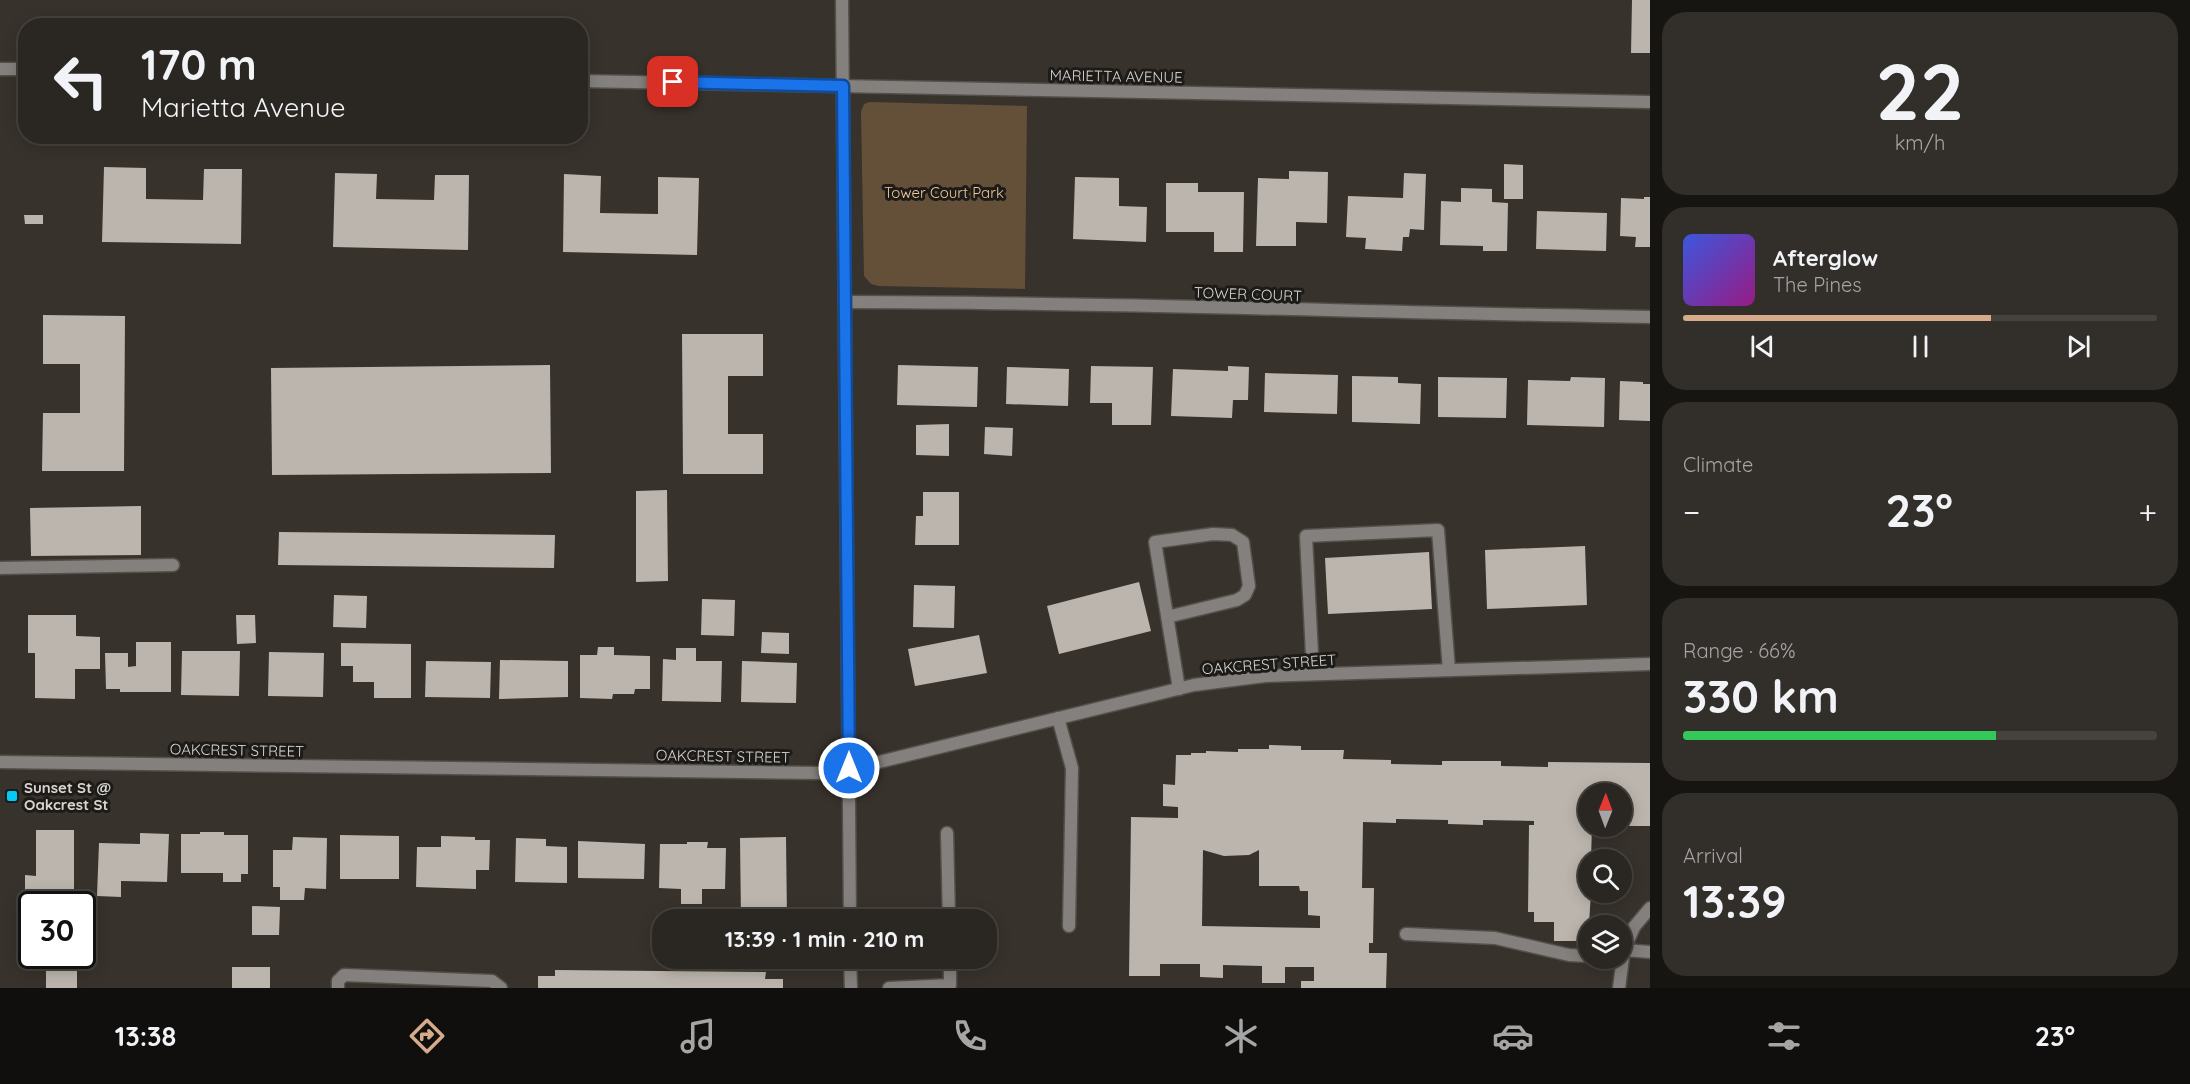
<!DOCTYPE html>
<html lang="en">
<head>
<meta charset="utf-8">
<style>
  body { margin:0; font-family:Quicksand,sans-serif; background:#322e2a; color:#f1f3f6; height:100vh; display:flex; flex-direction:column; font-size:22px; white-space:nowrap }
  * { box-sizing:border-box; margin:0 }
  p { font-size:20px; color:#a5a5a5 }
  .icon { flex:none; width:33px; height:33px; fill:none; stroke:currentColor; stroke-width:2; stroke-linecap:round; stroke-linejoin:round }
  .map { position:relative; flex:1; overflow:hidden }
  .drawer { display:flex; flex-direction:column; gap:12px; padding:12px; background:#171512; width:540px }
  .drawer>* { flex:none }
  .banner { position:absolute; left:18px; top:18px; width:570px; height:126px; border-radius:24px; box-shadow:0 3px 15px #0003,0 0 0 2px #46433f; background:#2a2621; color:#f1f3f6; overflow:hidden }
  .needle { width:39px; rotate:1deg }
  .buttons { position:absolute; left:1578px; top:783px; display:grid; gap:12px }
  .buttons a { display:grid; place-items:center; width:54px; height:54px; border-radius:50%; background:#2a2621; box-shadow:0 3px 15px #0003,0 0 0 2px #46433f; font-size:30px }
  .speed { position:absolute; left:18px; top:891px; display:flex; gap:12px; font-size:30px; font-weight:700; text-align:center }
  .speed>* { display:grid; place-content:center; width:78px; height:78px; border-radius:50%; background:#2a2621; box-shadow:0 3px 15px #0003,0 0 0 2px #46433f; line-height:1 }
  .speed .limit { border:3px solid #111; border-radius:9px; background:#fff; color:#111 }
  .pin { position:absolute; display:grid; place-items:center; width:51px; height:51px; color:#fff; margin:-26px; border-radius:12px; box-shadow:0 3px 9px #0006 }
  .me { position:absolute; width:66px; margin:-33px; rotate:0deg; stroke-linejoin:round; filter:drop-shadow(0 0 4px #0008) }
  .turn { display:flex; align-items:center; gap:21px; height:126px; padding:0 24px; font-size:27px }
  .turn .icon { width:78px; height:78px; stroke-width:2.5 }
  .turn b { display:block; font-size:42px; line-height:51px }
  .big { font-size:45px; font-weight:700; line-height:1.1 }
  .drawer .widget { flex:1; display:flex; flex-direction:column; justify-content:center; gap:9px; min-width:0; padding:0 21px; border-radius:24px; background:#322e2a }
  .drawer .dial { align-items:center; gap:0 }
  .dial b { font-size:78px; line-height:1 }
  .song { display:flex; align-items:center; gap:18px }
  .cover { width:72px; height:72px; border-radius:9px; background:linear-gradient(135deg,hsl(230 70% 55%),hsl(310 70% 35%)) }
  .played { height:6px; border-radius:3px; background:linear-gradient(90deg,#d6ab8b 65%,#46433f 65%) }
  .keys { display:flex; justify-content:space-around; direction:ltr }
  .heat { display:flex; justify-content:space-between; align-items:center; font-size:33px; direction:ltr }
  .charge { height:9px; border-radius:4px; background:linear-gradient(90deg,#34c759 66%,#46433f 0) }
  .trip { position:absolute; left:652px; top:909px; width:345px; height:60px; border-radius:24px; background:#2a2621; box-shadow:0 3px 15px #0003,0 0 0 2px #46433f; font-weight:700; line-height:60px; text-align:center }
  .tab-bar { display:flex; height:96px; justify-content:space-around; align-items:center; background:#110f0d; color:#a5a5a5 }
  .tab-bar .icon { width:42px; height:42px }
  .tab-bar .current { color:#d6ab8b }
  .tab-bar b { font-size:27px; color:#f1f3f6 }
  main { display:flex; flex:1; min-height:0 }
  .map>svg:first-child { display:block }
</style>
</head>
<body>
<main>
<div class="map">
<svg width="1650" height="988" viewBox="0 0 1650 988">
  <rect width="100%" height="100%" fill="#38322c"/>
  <path fill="#645039" d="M870 102 1027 106 1025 289 879 286 871 284 864 276 861 112 864 104Z"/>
  <g fill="#bbb5ad" fill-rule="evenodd">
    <path d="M1632 0H1650V53H1631Z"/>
    <path d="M1504 164 1523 165V199H1504Z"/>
    <path d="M104 167 146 168V199L203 200 204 169H242L241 244 102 242Z"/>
    <path d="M1289 171 1328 172 1327 223 1296 222V246H1256L1258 178 1289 179Z"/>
    <path d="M335 173 377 174 376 199 434 200 435 175H469L468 250 333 247Z"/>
    <path d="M1404 173 1426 174 1424 230 1410 229 1409 237H1403L1402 251 1365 249 1366 238 1346 237 1348 196 1403 198Z"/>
    <path d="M564 174 601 176 600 213 658 214V177L699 178 697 255 563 252Z"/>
    <path d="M1075 177 1119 178V206L1147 207 1146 242 1073 239Z"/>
    <path d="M1166 183H1198V192H1244L1243 252H1214V232H1166Z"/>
    <path d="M1461 188 1492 189V202L1508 203 1507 251H1483V246L1440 245 1441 201 1461 202Z"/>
    <path d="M1644 197H1650V247H1635L1636 237 1620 236 1621 198 1644 199Z"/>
    <path d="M1537 211 1607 213 1606 251 1536 249Z"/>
    <path d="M24 215H43V224H25Z"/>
    <path d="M43 315 125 316 124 471H42L43 413H80V364H43Z"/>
    <path d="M682 334H763V376H728V434H763V474H683Z"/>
    <path d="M550 365 551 473 272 475 271 368Z"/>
    <path d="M898 365 978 367 977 407 897 405Z"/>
    <path d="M1091 366 1153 367 1151 425H1112V403H1090Z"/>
    <path d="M1228 366 1249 367 1248 400H1233L1232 418 1171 416 1173 369 1228 371Z"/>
    <path d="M1007 367 1069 369 1068 406 1006 404Z"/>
    <path d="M1265 373 1338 375 1337 414 1264 412Z"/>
    <path d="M1352 376 1398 377V383L1421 384 1420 424 1352 422Z"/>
    <path d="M1438 377 1507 378 1506 418 1438 417Z"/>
    <path d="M1571 377 1605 378 1604 427 1527 425 1528 380 1570 381Z"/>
    <path d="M1620 381 1643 382V384H1650V421L1619 420Z"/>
    <path d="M949 424V456L916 455V425Z"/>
    <path d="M985 427 1013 428 1012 456 984 454Z"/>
    <path d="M667 490 668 581 636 582V491Z"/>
    <path d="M923 492H959V545H915L916 516H923Z"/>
    <path d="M141 506V555L31 556 30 508Z"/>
    <path d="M279 532 555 535 554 568 278 565Z"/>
    <path d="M1585 546 1587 605 1487 609 1485 550Z"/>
    <path d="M1429 552 1432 609 1328 614 1325 558Z"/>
    <path d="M1139 582 1151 631 1059 654 1047 606Z"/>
    <path d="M914 585 955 586 954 628 913 627Z"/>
    <path d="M334 595 367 596 366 628 333 627Z"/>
    <path d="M702 599 735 600 734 636 701 635Z"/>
    <path d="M28 615H76V636L100 637V669H75V699L35 698V653H28Z"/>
    <path d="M236 615H255L256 643 237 644Z"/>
    <path d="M762 632 789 633V654L761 653Z"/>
    <path d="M979 635 987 673 915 686 908 649Z"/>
    <path d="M136 642H171V692H120V689H106L105 653H128V667L136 666Z"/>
    <path d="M341 643 411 644V698H374V682H353V666H341Z"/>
    <path d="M598 647H614V655L650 656V689H635L634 694H613L612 699 580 698V655H597Z"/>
    <path d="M676 648H696V661H722L721 702 662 701 663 659 676 660Z"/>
    <path d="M182 651H240L239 696 181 695Z"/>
    <path d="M269 652 324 653 323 697 268 696Z"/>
    <path d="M500 660 568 661V697L499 699Z"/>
    <path d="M426 661 491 662 490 698 425 697Z"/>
    <path d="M742 661 797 663 796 703 741 702Z"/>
    <path d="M1269 745 1301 746V750H1344L1343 759 1391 760V764L1442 765V761H1501V766L1548 767V762L1650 763V826H1622V794H1588V826H1592L1591 860H1588V892H1591L1588 941H1554V922H1534V912H1528L1529 825H1534V821L1483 820V825L1448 824V820L1396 819V823L1363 822 1362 888H1374L1373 943H1369V953H1387L1386 988H1301V981H1314V967H1285V983H1262V966L1223 965V978L1200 977V964H1160V976H1129L1131 817 1178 818V807L1163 806V784L1175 785 1176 755H1191V753H1206V751L1238 752V749H1269ZM1203 850 1224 856 1249 855 1259 850V886H1299L1300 891H1308V915L1320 916V928L1202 926Z"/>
    <path d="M36 830H74V904H32V940H28V914H25V875L36 876Z"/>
    <path d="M200 832H224V835H248V874H241V882H223V873H181V834H200Z"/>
    <path d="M140 833 169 834 167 882 121 881V897L97 896 99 843 140 844Z"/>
    <path d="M340 835 399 836V879H340Z"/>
    <path d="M441 836 475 837V840H490L489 870H476V889L416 887 417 847H441Z"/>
    <path d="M293 837 327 838 326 889 305 888 304 900H280V887H273V850H292Z"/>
    <path d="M786 837 787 920H741L740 838Z"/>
    <path d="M516 838 546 839V846L567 847V883L515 882Z"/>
    <path d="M578 841 645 844 644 879 578 878Z"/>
    <path d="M687 842H708L707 848H726L725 889H702V904H681V889L659 888 660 844H687Z"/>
    <path d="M252 906 280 907 279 935H252Z"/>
    <rect x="46" y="961" width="31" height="27"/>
    <rect x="232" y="967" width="38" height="21"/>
    <path d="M555 970 766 972 765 979H783V988H538V976H555Z"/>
  </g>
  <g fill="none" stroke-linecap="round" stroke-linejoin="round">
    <defs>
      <g id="lane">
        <path d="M0 568 173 565"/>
        <path d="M1167 617 1237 600 1245 595 1249 586 1243 542 1232 535 1213 534 1155 542 1179 689"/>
        <path d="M1313 674 1306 536 1438 530 1449 670"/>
        <path d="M1058 718 1072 768 1069 926"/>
        <path d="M947 833 949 920"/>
        <path d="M1406 934 1495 938 1569 955 1588 956"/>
        <path d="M1624 950 1650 952"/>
        <path d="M338 981 344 975 492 981 501 988"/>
        <path d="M889 988 950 985V958"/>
      </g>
      <g id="street">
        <path d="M842 0 850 920"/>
        <path d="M0 69H26"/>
        <path d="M580 81 1650 102"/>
        <path d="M845 302C1113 302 1382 313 1650 317"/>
        <path d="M0 762 820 773 879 762 1194 685 1265 676 1650 664"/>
        <path d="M850 958 851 988"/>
        <path d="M338 981V988"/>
        <path d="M1619 988 1624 950 1634 927 1650 908"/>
      </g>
    </defs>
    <use href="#lane" stroke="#554f4a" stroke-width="15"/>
    <use href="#street" stroke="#554f4a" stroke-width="15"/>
    <use href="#lane" stroke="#83807d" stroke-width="12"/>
    <use href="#street" stroke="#83807d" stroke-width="12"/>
  </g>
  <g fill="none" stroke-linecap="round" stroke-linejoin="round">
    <defs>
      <path id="route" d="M673 82 843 86 849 768"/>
    </defs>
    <use href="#route" stroke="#114b97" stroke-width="15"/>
    <use href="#route" stroke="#1a73e8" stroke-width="10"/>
  </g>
  <rect fill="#02cbf9" stroke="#1d1b18" stroke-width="2" x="6" y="790" width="12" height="12" rx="3"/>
  <g text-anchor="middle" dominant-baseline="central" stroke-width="6" stroke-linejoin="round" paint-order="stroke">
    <g font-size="15" fill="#d8d5d1" stroke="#1d1b18">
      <text transform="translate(1116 76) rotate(1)">MARIETTA AVENUE</text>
      <text transform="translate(1248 294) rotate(2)">TOWER COURT</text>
      <text transform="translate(1269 664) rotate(-4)">OAKCREST STREET</text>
      <text transform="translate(237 750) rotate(1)">OAKCREST STREET</text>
      <text transform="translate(723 756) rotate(1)">OAKCREST STREET</text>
    </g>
    <g font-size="15" fill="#eec798" stroke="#1d1b18">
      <text x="944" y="192">Tower Court Park</text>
    </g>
    <g font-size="15" font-weight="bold" fill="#d8d5d1" stroke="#1d1b18" text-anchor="start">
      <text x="24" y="787">Sunset St @<tspan x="24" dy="17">Oakcrest St</tspan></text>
    </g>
  </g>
</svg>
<div class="buttons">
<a><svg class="needle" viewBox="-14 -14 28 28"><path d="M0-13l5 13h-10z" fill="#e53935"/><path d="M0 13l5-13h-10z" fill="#a5a5a5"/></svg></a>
<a><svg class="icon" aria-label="search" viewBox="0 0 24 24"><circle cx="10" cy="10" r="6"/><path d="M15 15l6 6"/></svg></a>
<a><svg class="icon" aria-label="layers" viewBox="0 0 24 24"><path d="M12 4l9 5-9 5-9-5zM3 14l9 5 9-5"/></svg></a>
</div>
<div class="speed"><div class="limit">30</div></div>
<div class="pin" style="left:673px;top:82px;background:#d93025"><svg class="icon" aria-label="arrive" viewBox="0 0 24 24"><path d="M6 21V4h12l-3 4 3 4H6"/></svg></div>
<svg class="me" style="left:849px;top:768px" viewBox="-20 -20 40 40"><circle r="17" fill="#1a73e8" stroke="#fff" stroke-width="3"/><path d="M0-11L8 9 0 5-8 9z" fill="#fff"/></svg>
<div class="trip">13:39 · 1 min · 210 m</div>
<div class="banner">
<div class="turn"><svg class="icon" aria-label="left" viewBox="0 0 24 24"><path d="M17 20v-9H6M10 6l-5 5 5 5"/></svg><div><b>170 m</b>Marietta Avenue</div></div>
</div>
</div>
<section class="drawer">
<div class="widget dial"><b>22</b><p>km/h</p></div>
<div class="widget">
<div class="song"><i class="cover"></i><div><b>Afterglow</b><p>The Pines</p></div></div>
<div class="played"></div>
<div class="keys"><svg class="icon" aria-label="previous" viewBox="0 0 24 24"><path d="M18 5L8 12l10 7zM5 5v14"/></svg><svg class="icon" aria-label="pause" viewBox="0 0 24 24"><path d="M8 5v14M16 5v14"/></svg><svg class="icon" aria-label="next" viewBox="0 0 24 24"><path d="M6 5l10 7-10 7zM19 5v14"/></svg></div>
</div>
<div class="widget"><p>Climate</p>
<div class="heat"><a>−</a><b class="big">23°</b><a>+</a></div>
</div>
<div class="widget"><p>Range · 66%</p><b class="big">330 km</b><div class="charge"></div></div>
<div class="widget"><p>Arrival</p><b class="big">13:39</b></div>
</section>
</main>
<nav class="tab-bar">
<b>13:38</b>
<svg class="icon current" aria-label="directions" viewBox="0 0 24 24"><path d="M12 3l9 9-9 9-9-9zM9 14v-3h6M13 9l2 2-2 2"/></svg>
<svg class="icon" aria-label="music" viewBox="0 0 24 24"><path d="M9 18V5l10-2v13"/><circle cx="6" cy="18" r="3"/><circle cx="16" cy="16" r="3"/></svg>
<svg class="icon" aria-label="phone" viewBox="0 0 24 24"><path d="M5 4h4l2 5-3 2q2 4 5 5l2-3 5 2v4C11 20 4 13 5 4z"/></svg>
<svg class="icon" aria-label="climate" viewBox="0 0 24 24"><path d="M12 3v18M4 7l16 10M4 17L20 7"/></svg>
<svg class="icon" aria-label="car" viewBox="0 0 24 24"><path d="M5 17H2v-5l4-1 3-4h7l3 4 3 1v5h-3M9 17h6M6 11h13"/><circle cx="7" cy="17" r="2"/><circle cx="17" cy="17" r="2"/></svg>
<svg class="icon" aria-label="filters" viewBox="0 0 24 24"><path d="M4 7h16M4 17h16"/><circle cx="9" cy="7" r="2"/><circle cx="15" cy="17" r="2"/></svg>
<b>23°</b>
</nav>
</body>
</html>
